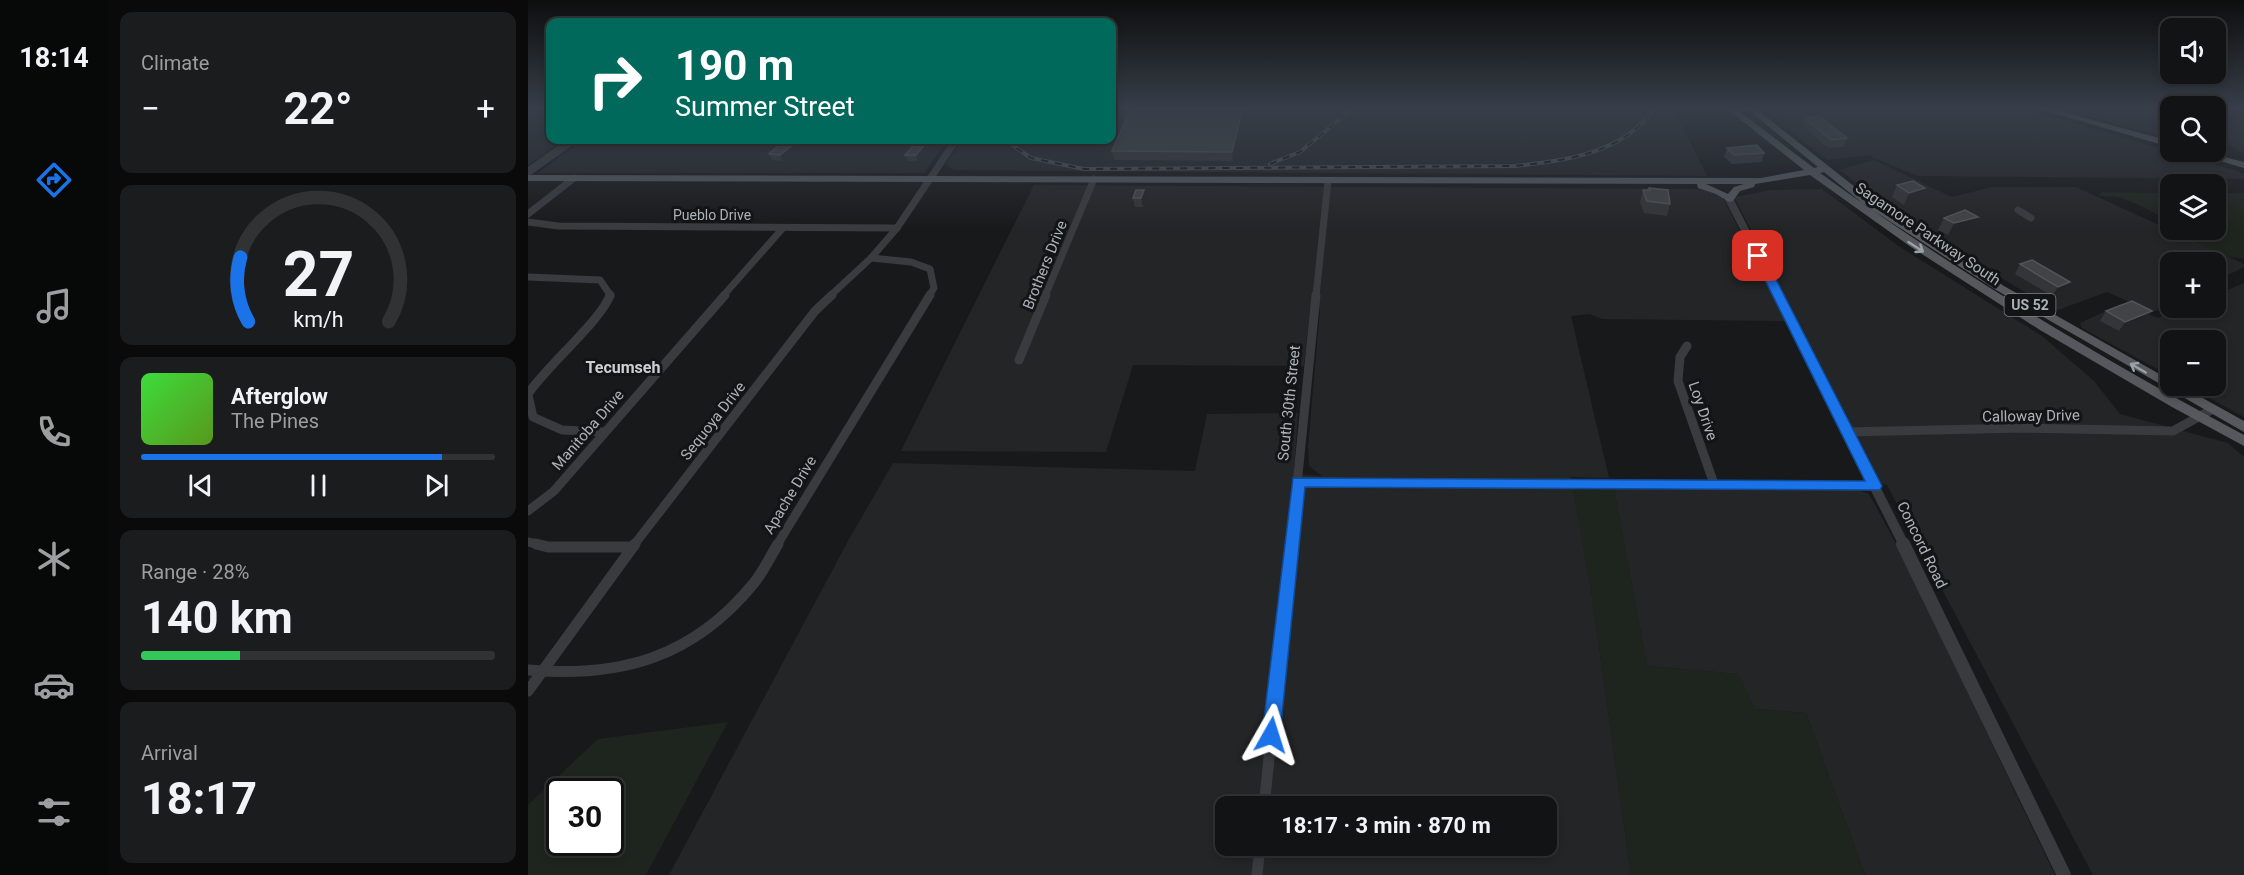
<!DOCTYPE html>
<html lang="en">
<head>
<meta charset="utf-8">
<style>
  body { margin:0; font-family:Roboto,sans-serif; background:#1b1c1d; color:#f1f3f6; height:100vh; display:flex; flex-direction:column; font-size:22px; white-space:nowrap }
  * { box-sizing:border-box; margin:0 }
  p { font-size:20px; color:#9c9ea0 }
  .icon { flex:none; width:33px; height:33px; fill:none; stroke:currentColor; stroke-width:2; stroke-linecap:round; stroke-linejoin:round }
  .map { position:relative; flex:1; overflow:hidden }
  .drawer { display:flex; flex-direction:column; gap:12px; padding:12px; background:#0a0a0b; width:420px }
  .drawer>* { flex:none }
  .top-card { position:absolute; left:18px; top:18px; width:570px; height:126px; border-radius:12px; box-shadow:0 3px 9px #0003,0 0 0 2px #313234; background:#00695c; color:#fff; overflow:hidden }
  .buttons { position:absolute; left:1632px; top:18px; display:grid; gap:12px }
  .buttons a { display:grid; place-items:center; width:66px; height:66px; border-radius:12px; background:#121314; box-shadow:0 3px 9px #0003,0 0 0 2px #313234; font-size:30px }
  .speed { position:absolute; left:18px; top:778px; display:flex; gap:12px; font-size:30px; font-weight:700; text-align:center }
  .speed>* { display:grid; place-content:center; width:78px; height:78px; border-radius:50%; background:#121314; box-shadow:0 3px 9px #0003,0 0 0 2px #313234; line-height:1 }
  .speed .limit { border:3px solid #111; border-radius:9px; background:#fff; color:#111 }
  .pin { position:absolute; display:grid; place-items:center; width:51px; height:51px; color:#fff; margin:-26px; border-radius:12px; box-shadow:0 3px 9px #0006 }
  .me { position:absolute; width:66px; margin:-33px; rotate:6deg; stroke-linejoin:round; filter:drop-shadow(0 0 4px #0008) }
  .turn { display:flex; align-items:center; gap:21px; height:126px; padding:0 30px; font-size:27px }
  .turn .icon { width:78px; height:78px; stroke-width:2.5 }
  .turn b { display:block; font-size:42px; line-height:51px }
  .big { font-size:45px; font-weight:700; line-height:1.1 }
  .drawer .tile { flex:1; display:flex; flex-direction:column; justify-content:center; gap:9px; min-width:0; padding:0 21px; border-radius:12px; background:#1b1c1d }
  .drawer .dial { align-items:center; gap:0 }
  .dial svg { height:156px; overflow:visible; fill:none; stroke:#313234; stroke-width:7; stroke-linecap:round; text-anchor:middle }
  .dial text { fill:#f1f3f6; stroke:none }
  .song { display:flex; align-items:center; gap:18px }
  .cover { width:72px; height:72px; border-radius:9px; background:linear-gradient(135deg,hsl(120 70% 55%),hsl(90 70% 35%)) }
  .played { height:6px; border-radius:3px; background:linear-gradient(90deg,#1a73e8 85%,#313234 85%) }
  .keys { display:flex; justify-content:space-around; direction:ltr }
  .heat { display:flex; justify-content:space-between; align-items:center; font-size:33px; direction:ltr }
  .charge { height:9px; border-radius:4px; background:linear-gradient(90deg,#34c759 28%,#313234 0) }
  .trip { position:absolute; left:687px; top:796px; width:342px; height:60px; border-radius:12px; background:#121314; box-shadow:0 3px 9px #0003,0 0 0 2px #313234; font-weight:700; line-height:60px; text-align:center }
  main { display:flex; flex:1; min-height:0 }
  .tabs { display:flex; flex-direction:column; width:108px; justify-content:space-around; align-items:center; background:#070808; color:#9c9ea0 }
  .tabs .icon { width:42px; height:42px }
  .tabs .current { color:#1a73e8 }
  .tabs b { font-size:27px; color:#f1f3f6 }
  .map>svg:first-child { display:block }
</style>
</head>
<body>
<main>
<nav class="tabs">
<b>18:14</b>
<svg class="icon current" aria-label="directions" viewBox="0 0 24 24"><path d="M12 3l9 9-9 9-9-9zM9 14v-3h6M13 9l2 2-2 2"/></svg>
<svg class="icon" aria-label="music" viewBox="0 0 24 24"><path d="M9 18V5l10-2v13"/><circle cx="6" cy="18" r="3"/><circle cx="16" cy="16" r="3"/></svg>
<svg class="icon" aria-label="phone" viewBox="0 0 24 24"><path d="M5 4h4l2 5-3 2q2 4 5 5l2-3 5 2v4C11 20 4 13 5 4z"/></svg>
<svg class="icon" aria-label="climate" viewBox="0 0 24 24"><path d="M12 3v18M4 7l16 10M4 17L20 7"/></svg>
<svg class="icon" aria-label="car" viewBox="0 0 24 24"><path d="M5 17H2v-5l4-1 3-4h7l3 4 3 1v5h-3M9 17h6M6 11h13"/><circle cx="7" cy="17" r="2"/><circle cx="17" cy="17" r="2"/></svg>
<svg class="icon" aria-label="filters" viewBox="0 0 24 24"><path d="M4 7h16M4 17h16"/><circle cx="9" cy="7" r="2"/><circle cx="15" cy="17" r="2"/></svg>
</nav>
<section class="drawer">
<div class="tile"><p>Climate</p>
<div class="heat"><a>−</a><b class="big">22°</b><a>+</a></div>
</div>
<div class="tile dial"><svg viewBox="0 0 100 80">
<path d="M14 69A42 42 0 1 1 86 69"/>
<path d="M14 69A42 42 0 0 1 10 36" stroke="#1a73e8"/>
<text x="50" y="56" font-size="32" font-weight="700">27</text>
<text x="50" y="72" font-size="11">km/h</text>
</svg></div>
<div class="tile">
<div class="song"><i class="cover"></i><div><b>Afterglow</b><p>The Pines</p></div></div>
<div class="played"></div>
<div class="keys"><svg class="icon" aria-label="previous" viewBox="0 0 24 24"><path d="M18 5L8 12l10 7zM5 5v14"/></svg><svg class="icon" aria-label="pause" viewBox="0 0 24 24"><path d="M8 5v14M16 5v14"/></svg><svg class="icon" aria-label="next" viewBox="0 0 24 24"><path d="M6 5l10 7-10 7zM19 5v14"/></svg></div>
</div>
<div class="tile"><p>Range · 28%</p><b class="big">140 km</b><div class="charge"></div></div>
<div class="tile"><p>Arrival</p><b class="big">18:17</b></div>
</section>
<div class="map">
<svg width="1716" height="875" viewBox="0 0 1716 875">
  <rect width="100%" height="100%" fill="#18191a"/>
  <g fill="#242527" fill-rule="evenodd">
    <path d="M0 108H22V140H35L0 165Z"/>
    <path d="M584 108H1145L1179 176 426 170 418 164 434 140H584Z"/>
    <path d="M1234 108H1494L1716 173V179L1389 176 1340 155 1299 160Z"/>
    <path d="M1529 108H1614L1642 115V138Z"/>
    <path d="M1688 108H1716V155L1688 135Z"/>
    <path d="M55 140H419L397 173H10Z"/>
    <path d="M1346 160 1424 197 1464 187H1548L1716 264V267L1688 281V262H1642V303L1625 312 1579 292 1530 310 1524 309 1391 227 1311 170Z"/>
    <path d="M506 185 1172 189 1186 191 1195 198 1258 321 1074 319 1061 314 1043 316 1081 478 1043 477 1063 589 1103 875H141L320 541 365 463 667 471 679 414 770 413 766 474 794 476 781 466 780 448 792 309H782L776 366 605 365 578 452 373 451ZM698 807H1018V846H698Z"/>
    <path d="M1294 189 1372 247 1514 336 1566 381 1592 414 1700 443 1716 457V875H1565L1359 485 1354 484 1206 197 1243 190Z"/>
    <path d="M1716 283V417L1659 386H1688V340H1642V376L1554 328 1552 323 1593 304 1630 318 1656 308H1688V295Z"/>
    <path d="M1302 488 1330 490 1341 494 1367 542 1527 875H1337L1278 713 1227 709 1210 674 1119 666 1086 489Z"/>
  </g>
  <g fill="#1e251e" fill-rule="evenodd">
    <path d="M1574 192 1642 193V229L1628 221 1635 219C1625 211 1603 201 1590 197 1582 195 1578 198 1571 195Z"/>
    <path d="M1688 193H1716V259L1696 256 1644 230H1688Z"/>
    <path d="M1045 489H1086L1119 666 1211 674 1227 709 1278 713 1337 875H1103L1063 589Z"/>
    <path d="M200 722 118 875H0V805L70 739ZM32 792H82V843H32Z"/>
  </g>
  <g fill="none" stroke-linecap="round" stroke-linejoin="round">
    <g stroke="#393b3f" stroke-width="7">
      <path d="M1490 210 1503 218"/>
      <path d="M0 214 46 178"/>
      <path d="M0 222 30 226 369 228"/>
      <path d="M343 258 383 262 402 269 406 288 401 296"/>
      <path d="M0 277 72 280 83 296"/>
      <path d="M195 296 255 228"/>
      <path d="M302 296 343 258 369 228 428 140"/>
      <path d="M517 296 566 179"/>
      <path d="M788 296 800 181"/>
    </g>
    <g stroke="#393b3f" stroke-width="9">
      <path d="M1159 346 1152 357 1150 381 1186 484"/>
      <path d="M491 360 518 295"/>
      <path d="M0 394C18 367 75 318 82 295"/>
      <path d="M0 395 5 417 34 430 76 432"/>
      <path d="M1317 432 1496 428 1645 431 1683 410"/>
      <path d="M770 482 1347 486"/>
      <path d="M0 511 26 491 197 295"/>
      <path d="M0 542 14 545"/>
      <path d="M106 545 287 311 304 295"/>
      <path d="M249 545 402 295"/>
      <path d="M763 545 788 295"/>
    </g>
    <g stroke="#393b3f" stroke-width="11">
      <path d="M8 544 20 547H105"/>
      <path d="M0 670C92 678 165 658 226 583 235 572 242 557 250 544"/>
      <path d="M0 691 107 544"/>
      <path d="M736 807 763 544"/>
      <path d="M729 875 732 846"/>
    </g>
    <g stroke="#393b3f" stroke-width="8">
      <path d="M0 172 45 140"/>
      <path d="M1201 199 1251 296"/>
    </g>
    <path stroke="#393b3f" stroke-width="10" d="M1250 295 1376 545"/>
    <path stroke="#393b3f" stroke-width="14" d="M1375 544 1536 875"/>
    <g fill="#55595e" fill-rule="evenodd">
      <path d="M1198 108H1207L1286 168 1290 167 1218 108H1227L1346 202 1476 286 1642 380V386H1653L1716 421V432L1468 290 1338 206 1296 172 1292 173C1427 271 1569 356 1716 435V446L1644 407 1512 330 1383 247 1282 175 1227 184 1226 187 1212 191 1205 201 1201 202 1188 194 1170 188 1169 184 0 181V175L1233 178 1276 170ZM1178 184H1216L1206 187 1200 194Z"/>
      <path d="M1508 108H1520L1642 141V147Z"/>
      <path d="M1662 152H1676L1716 162V168Z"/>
    </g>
    <defs>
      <g id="rail">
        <path d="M477 140 503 158 556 169 987 166C1040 160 1094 154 1127 108"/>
        <path d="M742 164 772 152 825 108"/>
      </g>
    </defs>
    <use href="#rail" stroke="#4c5054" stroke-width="4"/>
    <use href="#rail" stroke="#131415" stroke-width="2" stroke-dasharray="7" stroke-linecap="butt"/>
  </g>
  <g fill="#343538">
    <path d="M603 108H718L705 161 586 160 584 151Z"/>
    <path d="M1277 118 1319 138 1316 147 1300 148 1275 126Z"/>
    <path d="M266 144 268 149 255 161 244 160 241 154Z"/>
    <path d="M395 147 397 152 390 161H379L377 155Z"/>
    <path d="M1199 148 1236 153 1234 162 1204 164 1196 157Z"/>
    <path d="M1369 185 1397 188 1392 200 1376 205 1364 197Z"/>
    <path d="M1121 188 1142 204 1139 216 1116 213 1112 202 1115 190H1120Z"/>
    <path d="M608 190 618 199 615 207H607L605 198Z"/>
    <path d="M1416 218 1444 229 1420 235 1410 230Z"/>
    <path d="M1492 264 1542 282 1536 291 1524 296 1487 274Z"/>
    <path d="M1578 311 1617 321 1591 331 1572 321Z"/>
  </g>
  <g fill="#232426">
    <path d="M715 108H718L705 161 704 152Z"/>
    <path d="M266 144 268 149 255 161 252 155Z"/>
    <path d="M395 147 397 152 390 161 388 155Z"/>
    <path d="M1397 188 1392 200 1376 205 1381 193Z"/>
    <path d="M616 190 618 199 615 207 613 198Z"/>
    <path d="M1450 217 1444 229 1420 235 1426 223Z"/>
    <path d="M1542 282 1536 291 1524 296 1530 287Z"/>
    <path d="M1624 311 1617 321 1591 331 1597 322Z"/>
  </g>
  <g fill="#414346" stroke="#515458" stroke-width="1.5">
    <path d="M603 108H715L704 152 584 151Z"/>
    <path d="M1291 116 1319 138 1303 140 1277 118Z"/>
    <path d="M252 144H266L252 155 241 154Z"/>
    <path d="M1229 145 1236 153 1206 155 1199 148Z"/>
    <path d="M384 147H395L388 155H377Z"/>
    <path d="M1385 181 1397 188 1381 193 1369 185Z"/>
    <path d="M1121 188 1140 190 1142 204 1119 201 1115 190H1122Z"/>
    <path d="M608 190H616L613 198H605Z"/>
    <path d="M1437 210 1450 217 1426 223 1416 218Z"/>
    <path d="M1504 260 1542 282 1530 287 1492 264Z"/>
    <path d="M1604 301 1624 311 1597 322 1578 311Z"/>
  </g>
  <defs><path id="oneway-shaft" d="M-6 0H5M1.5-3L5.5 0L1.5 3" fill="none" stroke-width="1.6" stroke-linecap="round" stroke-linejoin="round" transform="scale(1.5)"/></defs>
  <g stroke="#9aa0a8">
    <use href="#oneway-shaft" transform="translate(1388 247) rotate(33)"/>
    <use href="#oneway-shaft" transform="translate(1610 368) rotate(-150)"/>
  </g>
  <linearGradient id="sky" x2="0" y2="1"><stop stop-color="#0d0e0e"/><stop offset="0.47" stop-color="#373e49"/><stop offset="1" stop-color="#373e49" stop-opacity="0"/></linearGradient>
  <rect width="1716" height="230" fill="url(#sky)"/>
  <path fill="#1a73e8" stroke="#114b97" stroke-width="1.5" d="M1226 254 1236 256 1354 486 1352 490 777 487 752 735 750 741 743 744 737 741 734 735 765 478 1337 481 1225 256Z"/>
  <g text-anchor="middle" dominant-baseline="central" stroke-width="6" stroke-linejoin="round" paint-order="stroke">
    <g font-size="14" fill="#abb2ba" stroke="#131415">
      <text x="184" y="215">Pueblo Drive</text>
    </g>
    <rect fill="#131415" stroke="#7d8388" stroke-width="1.5" x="1476.5" y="294" width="51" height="22" rx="4.5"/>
    <g font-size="14" font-weight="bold" fill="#abb2ba">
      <text x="1502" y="305">US 52</text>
    </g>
    <g font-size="15" fill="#abb2ba" stroke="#131415">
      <text transform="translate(1400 234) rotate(34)">Sagamore Parkway South</text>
      <text transform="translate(517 265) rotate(-68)">Brothers Drive</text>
      <text transform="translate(761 403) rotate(-84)">South 30th Street</text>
      <text transform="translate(1175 411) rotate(71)">Loy Drive</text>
      <text transform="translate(1503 416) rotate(-1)">Calloway Drive</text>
      <text transform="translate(185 421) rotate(-52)">Sequoya Drive</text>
      <text transform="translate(60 430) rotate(-49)">Manitoba Drive</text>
      <text transform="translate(262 495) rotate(-59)">Apache Drive</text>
      <text transform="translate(1394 545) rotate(64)">Concord Road</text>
    </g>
    <g font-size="16" font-weight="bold" fill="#ccd0d6" stroke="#131415">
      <text x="95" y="367">Tecumseh</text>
    </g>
  </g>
</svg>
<div class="buttons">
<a><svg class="icon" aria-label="sound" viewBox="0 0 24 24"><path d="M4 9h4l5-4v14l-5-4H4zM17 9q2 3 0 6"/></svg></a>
<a><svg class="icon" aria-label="search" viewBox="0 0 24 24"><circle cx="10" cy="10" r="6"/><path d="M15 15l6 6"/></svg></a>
<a><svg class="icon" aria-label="layers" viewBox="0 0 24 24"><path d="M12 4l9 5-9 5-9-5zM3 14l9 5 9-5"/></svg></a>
<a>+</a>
<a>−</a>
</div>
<div class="speed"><div class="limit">30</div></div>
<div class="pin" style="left:1230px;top:256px;background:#d93025"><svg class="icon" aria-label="arrive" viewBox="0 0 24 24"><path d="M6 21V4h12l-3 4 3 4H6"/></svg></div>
<svg class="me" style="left:743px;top:735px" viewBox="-20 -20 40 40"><path d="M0-17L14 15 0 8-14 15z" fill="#1a73e8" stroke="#fff" stroke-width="4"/></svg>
<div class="trip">18:17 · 3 min · 870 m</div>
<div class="top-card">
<div class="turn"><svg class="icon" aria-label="right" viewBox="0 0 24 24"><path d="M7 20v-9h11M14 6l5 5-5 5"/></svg><div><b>190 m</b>Summer Street</div></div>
</div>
</div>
</main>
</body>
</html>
